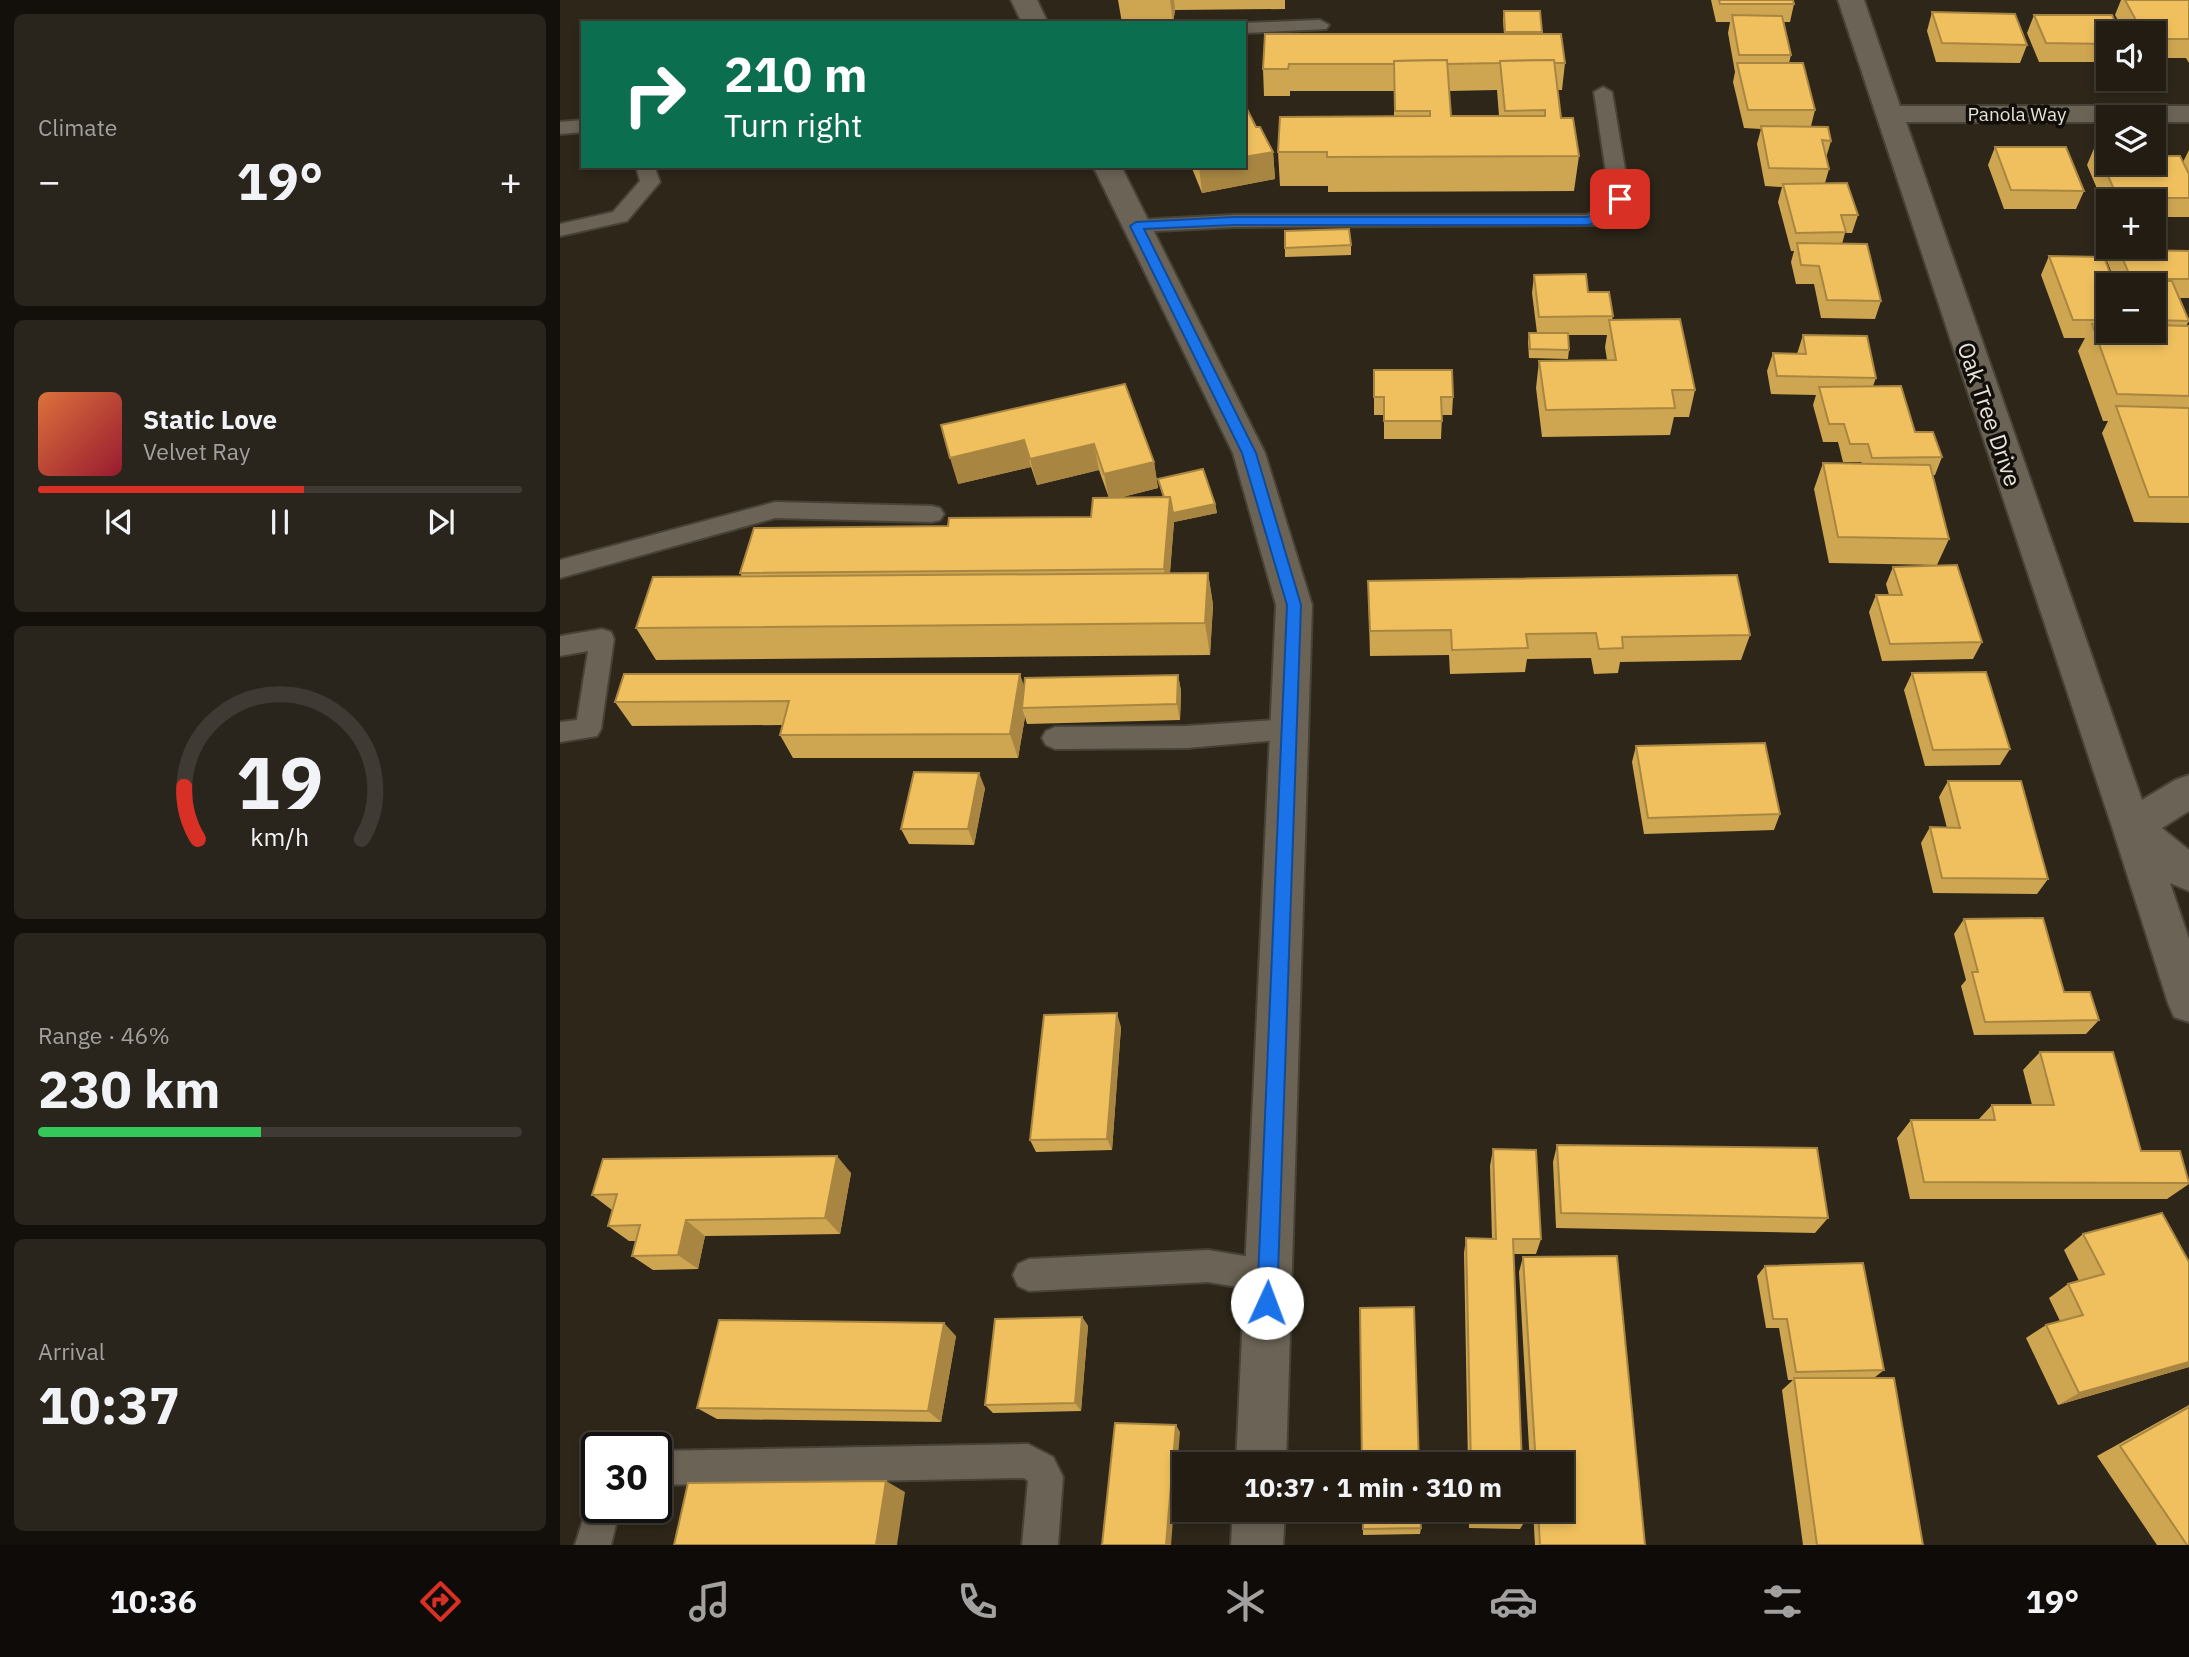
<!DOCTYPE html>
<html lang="en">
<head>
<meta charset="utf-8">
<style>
  body { margin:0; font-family:"IBM Plex Sans",sans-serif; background:#2a251c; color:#f1f3f6; height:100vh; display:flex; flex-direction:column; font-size:26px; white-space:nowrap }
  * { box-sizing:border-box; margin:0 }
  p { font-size:23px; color:#a2a1a0 }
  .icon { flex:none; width:38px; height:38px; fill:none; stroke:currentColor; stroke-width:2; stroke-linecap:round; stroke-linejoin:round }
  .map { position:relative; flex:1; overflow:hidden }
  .sheet { display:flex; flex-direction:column; gap:14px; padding:14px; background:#130f0a; width:560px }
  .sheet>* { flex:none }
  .top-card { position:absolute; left:21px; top:21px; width:665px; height:147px; border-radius:0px; box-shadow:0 4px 10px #0003,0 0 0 2px #3f3a33; background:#0b6e4f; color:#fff; overflow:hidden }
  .fabs { position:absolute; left:1536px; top:21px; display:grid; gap:14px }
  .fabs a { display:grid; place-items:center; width:70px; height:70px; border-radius:0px; background:#221c13; box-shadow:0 4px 10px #0003,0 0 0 2px #3f3a33; font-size:35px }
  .speed { position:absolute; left:21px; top:1432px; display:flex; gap:14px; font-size:35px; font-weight:700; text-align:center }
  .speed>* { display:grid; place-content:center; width:91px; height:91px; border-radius:50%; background:#221c13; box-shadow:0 4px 10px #0003,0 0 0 2px #3f3a33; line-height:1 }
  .speed .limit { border:4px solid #111; border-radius:10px; background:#fff; color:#111 }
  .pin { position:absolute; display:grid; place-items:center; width:60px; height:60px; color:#fff; margin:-30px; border-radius:14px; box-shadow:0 4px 10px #0006 }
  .me { position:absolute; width:77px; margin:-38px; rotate:2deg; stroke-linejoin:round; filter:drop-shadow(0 0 5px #0008) }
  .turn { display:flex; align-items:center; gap:24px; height:147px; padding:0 28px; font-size:32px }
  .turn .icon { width:91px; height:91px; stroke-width:2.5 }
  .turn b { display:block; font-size:49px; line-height:60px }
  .big { font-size:52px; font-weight:700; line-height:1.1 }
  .sheet .card { flex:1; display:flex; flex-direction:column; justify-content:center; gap:10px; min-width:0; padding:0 24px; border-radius:10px; background:#2a251c }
  .sheet .dial { align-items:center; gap:0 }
  .dial svg { height:182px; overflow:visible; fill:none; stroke:#3f3a33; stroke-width:7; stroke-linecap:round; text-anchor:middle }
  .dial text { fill:#f1f3f6; stroke:none }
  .song { display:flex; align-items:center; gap:21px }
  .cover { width:84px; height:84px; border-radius:10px; background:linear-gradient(135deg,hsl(20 70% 55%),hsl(350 70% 35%)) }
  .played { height:7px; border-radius:4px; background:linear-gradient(90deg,#d93025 55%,#3f3a33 55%) }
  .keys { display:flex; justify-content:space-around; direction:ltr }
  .heat { display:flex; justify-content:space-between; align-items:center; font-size:38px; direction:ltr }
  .charge { height:10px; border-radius:5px; background:linear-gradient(90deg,#34c759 46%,#3f3a33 0) }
  .trip { position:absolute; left:612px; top:1452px; width:402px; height:70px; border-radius:0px; background:#221c13; box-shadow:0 4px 10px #0003,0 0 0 2px #3f3a33; font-weight:700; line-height:70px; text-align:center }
  .tab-bar { display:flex; height:112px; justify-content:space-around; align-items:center; background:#0e0b08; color:#a2a1a0 }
  .tab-bar .icon { width:49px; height:49px }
  .tab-bar .on { color:#d93025 }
  .tab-bar b { font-size:32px; color:#f1f3f6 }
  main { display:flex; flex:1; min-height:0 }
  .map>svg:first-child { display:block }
</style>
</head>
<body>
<main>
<section class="sheet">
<div class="card"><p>Climate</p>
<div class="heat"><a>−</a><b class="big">19°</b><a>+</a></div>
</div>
<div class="card">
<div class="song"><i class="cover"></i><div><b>Static Love</b><p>Velvet Ray</p></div></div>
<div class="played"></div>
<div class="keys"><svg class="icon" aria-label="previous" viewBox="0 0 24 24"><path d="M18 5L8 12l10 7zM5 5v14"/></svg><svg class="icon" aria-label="pause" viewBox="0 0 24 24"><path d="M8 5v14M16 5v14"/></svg><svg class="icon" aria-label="next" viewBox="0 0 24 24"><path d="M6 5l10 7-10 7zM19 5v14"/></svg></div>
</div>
<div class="card dial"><svg viewBox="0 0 100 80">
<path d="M14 69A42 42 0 1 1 86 69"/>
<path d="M14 69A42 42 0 0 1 8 46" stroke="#d93025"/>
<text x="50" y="56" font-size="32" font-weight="700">19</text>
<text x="50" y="72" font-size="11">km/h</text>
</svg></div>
<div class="card"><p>Range · 46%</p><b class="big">230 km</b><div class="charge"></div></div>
<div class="card"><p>Arrival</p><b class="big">10:37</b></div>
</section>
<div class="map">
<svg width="1629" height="1545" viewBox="0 0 1629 1545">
  <rect width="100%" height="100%" fill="#2d2619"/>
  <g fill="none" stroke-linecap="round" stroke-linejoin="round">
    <defs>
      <g id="lane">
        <path d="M760 20 769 25 766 29 684 33V23Z"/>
        <path d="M1043 87 1052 92 1070 199 1060 216 1035 225 674 227 576 232 569 230 566 226 569 222 576 220 674 215H1026L1045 208 1050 199 1034 92Z"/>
        <path d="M23 120V132L0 134V122Z"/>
        <path d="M80 166H94L100 182 67 221 0 236V224L53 212 80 181 77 170Z"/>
        <path d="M215 502 372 506 380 508 384 514 380 520 372 522 215 518 0 578V560Z"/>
        <path d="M42 629 51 632 54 639 41 729 37 736 0 742V722L17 720 28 651 0 656V636Z"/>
        <path d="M730 719 739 722 743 729 739 736 730 739 627 748 495 749 486 745 482 738 486 731 495 727 627 726Z"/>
        <path d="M648 1250 708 1260 719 1265 724 1276 719 1287 708 1292 648 1282 469 1291 458 1286 453 1275 458 1264 469 1259Z"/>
        <path d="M468 1444 493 1457 503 1477 498 1545H462L468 1481 464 1478 96 1485V1451Z"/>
        <path d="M37 1492V1507H60L51 1545H15L31 1495Z"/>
      </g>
      <g id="street">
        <path d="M451 0H477L488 23H462Z"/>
        <path d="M1278 0H1304L1340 106H1629V122H1594V117H1549V122H1346L1582 800 1615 780 1629 775V811L1602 828 1629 850V891L1610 883 1629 939V1022L1614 1017 1608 1003 1552 827Z"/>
        <path d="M533 166H561L705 453 752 605 726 1465H676L716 605 673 453Z"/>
        <path d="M673 1510H725L723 1545H671Z"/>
      </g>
    </defs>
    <use href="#lane" stroke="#474238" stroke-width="4"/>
    <use href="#street" stroke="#474238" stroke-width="4"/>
    <use href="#lane" fill="#6b6355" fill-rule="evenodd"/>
    <use href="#street" fill="#6b6355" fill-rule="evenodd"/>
  </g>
  <g fill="#cea551" fill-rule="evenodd">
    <path d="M558 0H725V9L615 10 613 23H562Z"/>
    <path d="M1151 0H1233L1234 4 1230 22H1224L1231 55 1229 63 1255 110 1251 126 1271 141 1266 158 1269 169 1265 183 1298 215 1292 233H1285L1282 244 1321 301 1315 319 1261 318 1254 284H1236L1231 262 1234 251H1231L1218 202 1222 187 1205 186 1197 144 1201 129 1184 128 1173 82 1175 72 1168 33 1170 22H1156Z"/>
    <path d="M1561 0H1629V63L1626 58H1594V33H1565L1555 15Z"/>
    <path d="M944 11H980L982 34 1005 63 1002 90H998L1001 118 1019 156 1014 191 768 192V186H720L718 152 834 116V91H730V96H704L703 69 705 34H944L943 20ZM937 90 939 116H891L889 91Z"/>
    <path d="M1372 12 1467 45 1460 63 1376 62 1367 31Z"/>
    <path d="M1474 15 1549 33V62H1479L1467 33Z"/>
    <path d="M1535 146 1597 156 1623 162 1629 150V217H1594V201H1549V217L1527 165Z"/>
    <path d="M1435 147 1524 191 1516 209H1444L1428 165Z"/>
    <path d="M713 152 715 179 642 193 631 166H684Z"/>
    <path d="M725 231 791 245V255L725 257Z"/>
    <path d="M1554 247H1575L1576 250 1629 251V298H1619L1629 321 1626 326H1629V523L1574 522 1542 433 1548 421H1543L1518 351 1525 338H1504L1481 275 1489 256 1555 281 1547 261ZM1549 285H1594V331H1549Z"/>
    <path d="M974 275 1028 292 1053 316 1052 320 1135 390 1129 417H1114L1110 435 982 437 976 388 979 361 1047 360 1045 347 1047 335H1008L1009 350 1008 359 969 358 968 342 969 333H977L972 293Z"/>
    <path d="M1243 335 1316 378 1313 386 1355 432 1382 457 1375 475H1373L1389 539 1377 565 1269 563 1254 489 1263 463H1302L1301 462H1283L1278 442H1263L1253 405 1256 395 1211 394 1207 371 1213 353 1237 354Z"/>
    <path d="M814 370 893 397 892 415H882L881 439H824V415H814Z"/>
    <path d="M565 384 594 462 598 488 559 498 603 497 598 479 655 504 657 513 614 522 610 573H648L653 605 650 655 96 660 76 628 182 577 180 573 388 526 531 517 549 498 539 470 477 485 471 467 398 484Z"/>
    <path d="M1333 567 1422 642 1413 659 1322 661 1309 612 1316 595H1329L1326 584Z"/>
    <path d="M808 581 1190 635 1181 660 1060 662 1058 673 1034 674 1031 658 967 659 965 672 890 674 889 655 810 656Z"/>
    <path d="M1352 673 1450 749 1440 765 1365 766 1344 690Z"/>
    <path d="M618 675 621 691 620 720 467 724 465 717 458 758H233L220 735 222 725 72 726 55 702 464 686Z"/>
    <path d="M1076 746 1220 814 1214 830 1084 834 1072 762Z"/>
    <path d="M1388 781 1488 879 1477 894 1373 893 1361 843 1370 827 1387 828 1379 797Z"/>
    <path d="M425 788 414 845 349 844 341 829Z"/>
    <path d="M1404 919 1504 992 1539 1020 1526 1034 1414 1035 1401 986 1406 980 1394 934Z"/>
    <path d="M561 1027 552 1150 476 1152 470 1140Z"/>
    <path d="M1480 1052 1581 1151 1629 1184 1607 1199H1350L1337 1138 1351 1120H1418L1432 1105H1472L1463 1070Z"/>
    <path d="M997 1145 1268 1218 1255 1233 996 1228 993 1162Z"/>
    <path d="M933 1149 981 1239 976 1254H953L962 1465H908L904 1253 906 1238 932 1239 930 1166Z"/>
    <path d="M291 1173 280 1234 145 1236 138 1269 93 1270 72 1256 76 1241H69L48 1226 52 1210 32 1195Z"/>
    <path d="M1523 1234 1629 1262V1367L1498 1405 1466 1338 1486 1325 1500 1321 1489 1298 1508 1284 1519 1281 1504 1250Z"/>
    <path d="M963 1257 1085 1545H975L973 1510H1003V1465H970L959 1272Z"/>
    <path d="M1205 1266 1324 1370 1314 1378H1289L1363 1545H1243L1222 1390 1233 1380H1228L1219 1328H1206L1197 1276Z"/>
    <path d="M522 1317 528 1326 521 1411 433 1413 425 1405Z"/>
    <path d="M396 1336 381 1422 157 1419 137 1408Z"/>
    <path d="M1629 1405V1545H1597L1537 1456Z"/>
    <path d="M803 1510 861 1528 860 1534 803 1535Z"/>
    <path d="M909 1510H964L965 1521 960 1529 909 1528Z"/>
  </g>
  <g fill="#a88642">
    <path d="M610 0H614L615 10 613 23Z"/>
    <path d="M713 152 715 179 642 193 639 166H684V157Z"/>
    <path d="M464 440 471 467 398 484 390 458Z"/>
    <path d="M534 444 539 470 477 485 470 459Z"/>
    <path d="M594 462 598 488 549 500 544 474Z"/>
    <path d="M610 497 655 504 657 513 614 522 608 595 604 569Z"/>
    <path d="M648 573 653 605 650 655 645 623Z"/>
    <path d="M460 674 468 698 462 708 465 717 458 758 450 734Z"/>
    <path d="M618 675 621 691 620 720 617 704Z"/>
    <path d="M419 773 425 788 414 845 408 829Z"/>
    <path d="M557 1013 561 1027 552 1150 547 1139Z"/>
    <path d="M277 1156 291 1173 280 1234 265 1218Z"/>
    <path d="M126 1220 145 1236 138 1269 118 1255Z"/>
    <path d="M522 1317 528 1326 521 1411 515 1403Z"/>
    <path d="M384 1323 396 1336 381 1422 368 1411Z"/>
    <path d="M1629 1362V1367L1498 1405 1519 1393Z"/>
    <path d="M616 1425 620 1432 611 1545H606Z"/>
    <path d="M326 1481 345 1492 337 1545H316Z"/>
  </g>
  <g fill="#f0c05e" stroke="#a88642" stroke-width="2">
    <path d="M1159 0H1233L1234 4H1160Z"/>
    <path d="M1565 0H1629V39H1594V33H1583Z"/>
    <path d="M944 11H980L982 32H945Z"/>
    <path d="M1372 12 1455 14 1467 45 1382 43Z"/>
    <path d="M1172 15 1222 16 1231 55H1179Z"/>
    <path d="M1474 15H1552L1560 33H1549V44L1486 43Z"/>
    <path d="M705 34H1001L1005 63H994V60L940 61V63L887 64V60L834 61V64H729L728 69H703Z"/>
    <path d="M887 60 891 116H985V110L945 111 940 61 994 60 1001 118H1013L1019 156 767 157V152H718L720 117 870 116V111H835L834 61Z"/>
    <path d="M1177 63H1243L1255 110H1188Z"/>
    <path d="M684 103 696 127H700L713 152 684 157Z"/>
    <path d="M1201 126 1268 127 1271 141 1262 140 1269 169 1209 168Z"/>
    <path d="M1535 146H1549V163H1594V151L1597 156H1620L1629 174V198H1588L1589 201H1559Z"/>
    <path d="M1435 147H1506L1524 191 1451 190Z"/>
    <path d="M1287 183 1298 215H1281L1286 232 1236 233 1223 184Z"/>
    <path d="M789 229 791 245 725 248V231Z"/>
    <path d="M1237 243 1307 244 1321 301 1267 300 1259 266 1241 265Z"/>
    <path d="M1558 247H1575L1576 250 1629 251V279H1571Z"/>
    <path d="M1489 256 1544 257 1553 281H1612L1629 321 1594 320V285H1549V320H1513Z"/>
    <path d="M1026 274 1028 292H1049L1053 316 979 317 974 275Z"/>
    <path d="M1120 319 1135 390H1112L1115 408 986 410 979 361 1056 360 1049 320Z"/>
    <path d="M1532 324H1549V331H1594V325L1629 326V396L1557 394Z"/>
    <path d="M969 333H1008L1009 350 970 349Z"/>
    <path d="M1243 335 1307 336 1316 378 1217 376 1213 353 1246 354Z"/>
    <path d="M814 370H892L893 397H881L882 421H824V397H814Z"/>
    <path d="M565 384 594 462 544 474 534 444 470 459 464 440 390 458 381 425Z"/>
    <path d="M1341 386 1355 432H1373L1382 457 1312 458 1308 444H1290L1284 424H1269L1259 387Z"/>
    <path d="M1556 406 1629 408V497H1589Z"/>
    <path d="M1263 463 1370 465 1389 539 1278 537Z"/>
    <path d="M643 469 655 504 613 513 610 497H604L598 479Z"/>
    <path d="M610 497 604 569 180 573 194 528 388 526 389 518 531 517 533 498Z"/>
    <path d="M1397 565 1422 642 1330 644 1316 595H1342L1333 567Z"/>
    <path d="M648 573 645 623 76 628 93 577Z"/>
    <path d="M1177 575 1190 635 1062 637 1063 648 1039 649 1036 633 966 634 968 648 892 650 891 630 810 631 808 581Z"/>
    <path d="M1426 672 1450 749 1373 750 1352 673Z"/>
    <path d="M64 674H460L450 734 220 735 229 701 55 702Z"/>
    <path d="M618 675 617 704 462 708 465 678Z"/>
    <path d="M1205 743 1220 814 1088 818 1076 746Z"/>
    <path d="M354 772 419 773 408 829H341Z"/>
    <path d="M1388 781H1461L1488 879 1382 878 1370 827 1400 828Z"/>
    <path d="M1483 918 1504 992H1530L1539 1020 1425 1022 1412 972H1418L1404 919Z"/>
    <path d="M557 1013 547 1139 470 1140 484 1015Z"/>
    <path d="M1480 1052H1553L1581 1151H1620L1629 1183 1364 1182 1351 1120H1435L1432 1105H1494Z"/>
    <path d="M997 1145 1257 1148 1268 1218 1001 1213Z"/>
    <path d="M933 1149 976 1150 981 1239H953L962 1465H911L906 1238 936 1239Z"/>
    <path d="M277 1156 265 1218 126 1220 118 1255 72 1256 80 1225 48 1226 57 1194 32 1195 43 1159Z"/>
    <path d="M1602 1213 1629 1262V1362L1519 1393 1486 1325 1523 1315 1508 1284 1544 1274 1523 1234Z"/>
    <path d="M1057 1256 1085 1545H980L978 1510H1003V1465H976L963 1257Z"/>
    <path d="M1303 1263 1324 1370 1236 1372 1227 1319H1213L1205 1266Z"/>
    <path d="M854 1307 859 1465H802L800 1308Z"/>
    <path d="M522 1317 515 1403 425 1405 435 1319Z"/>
    <path d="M159 1320 384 1323 368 1411 137 1408Z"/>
    <path d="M1234 1378H1334L1363 1545H1257Z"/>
    <path d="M1629 1407V1545H1627L1560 1446Z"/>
    <path d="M555 1423 616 1425 606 1545H542Z"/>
    <path d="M326 1481 316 1545H114L128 1483Z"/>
    <path d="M803 1510H860L861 1528 803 1529Z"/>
    <path d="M912 1510H964L965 1521 912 1520Z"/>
  </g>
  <path fill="#1a73e8" stroke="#114b97" stroke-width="2" d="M1060 195 1066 199 1057 215 1028 225H674L584 229 696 453 741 605 717 1303 714 1310 707 1313 700 1310 697 1303 727 605 682 453 570 226 576 222 674 217H1027L1048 209 1056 196Z"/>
  <g text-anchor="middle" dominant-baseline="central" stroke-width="7" stroke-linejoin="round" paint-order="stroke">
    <g font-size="19" fill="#e7e3db" stroke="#120f0a">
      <text x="1457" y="114">Panola Way</text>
    </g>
    <g font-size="23" fill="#e7e3db" stroke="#120f0a">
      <text transform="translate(1430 414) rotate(71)">Oak Tree Drive</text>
    </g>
  </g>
</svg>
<div class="fabs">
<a><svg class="icon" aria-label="sound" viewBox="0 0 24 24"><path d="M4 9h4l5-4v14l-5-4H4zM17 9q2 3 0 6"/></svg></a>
<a><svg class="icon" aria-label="layers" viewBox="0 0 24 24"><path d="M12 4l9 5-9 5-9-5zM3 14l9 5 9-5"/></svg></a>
<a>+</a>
<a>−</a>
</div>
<div class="speed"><div class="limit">30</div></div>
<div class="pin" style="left:1060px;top:199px;background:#d93025"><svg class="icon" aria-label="arrive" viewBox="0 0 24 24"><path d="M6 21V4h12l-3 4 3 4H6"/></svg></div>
<svg class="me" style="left:707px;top:1303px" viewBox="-20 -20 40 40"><circle r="19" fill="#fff"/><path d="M0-13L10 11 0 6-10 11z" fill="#1a73e8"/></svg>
<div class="trip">10:37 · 1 min · 310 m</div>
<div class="top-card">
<div class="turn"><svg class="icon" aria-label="right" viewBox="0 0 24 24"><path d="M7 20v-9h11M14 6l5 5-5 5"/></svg><div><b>210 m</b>Turn right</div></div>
</div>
</div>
</main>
<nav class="tab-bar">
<b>10:36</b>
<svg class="icon on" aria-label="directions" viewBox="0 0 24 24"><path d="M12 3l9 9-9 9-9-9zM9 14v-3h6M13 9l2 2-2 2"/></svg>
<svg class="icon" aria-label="music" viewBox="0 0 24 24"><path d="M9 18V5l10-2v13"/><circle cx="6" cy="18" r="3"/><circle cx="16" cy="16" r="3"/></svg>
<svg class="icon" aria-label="phone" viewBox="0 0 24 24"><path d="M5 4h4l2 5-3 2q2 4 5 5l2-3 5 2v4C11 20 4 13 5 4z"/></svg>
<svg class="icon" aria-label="climate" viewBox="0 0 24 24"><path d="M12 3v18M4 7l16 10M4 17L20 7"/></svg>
<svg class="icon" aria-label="car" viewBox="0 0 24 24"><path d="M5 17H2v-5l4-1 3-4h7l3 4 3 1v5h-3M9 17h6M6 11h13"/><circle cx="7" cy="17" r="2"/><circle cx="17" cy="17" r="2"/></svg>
<svg class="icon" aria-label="filters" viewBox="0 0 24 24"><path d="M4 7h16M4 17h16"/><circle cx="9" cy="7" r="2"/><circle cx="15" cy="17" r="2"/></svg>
<b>19°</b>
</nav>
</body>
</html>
